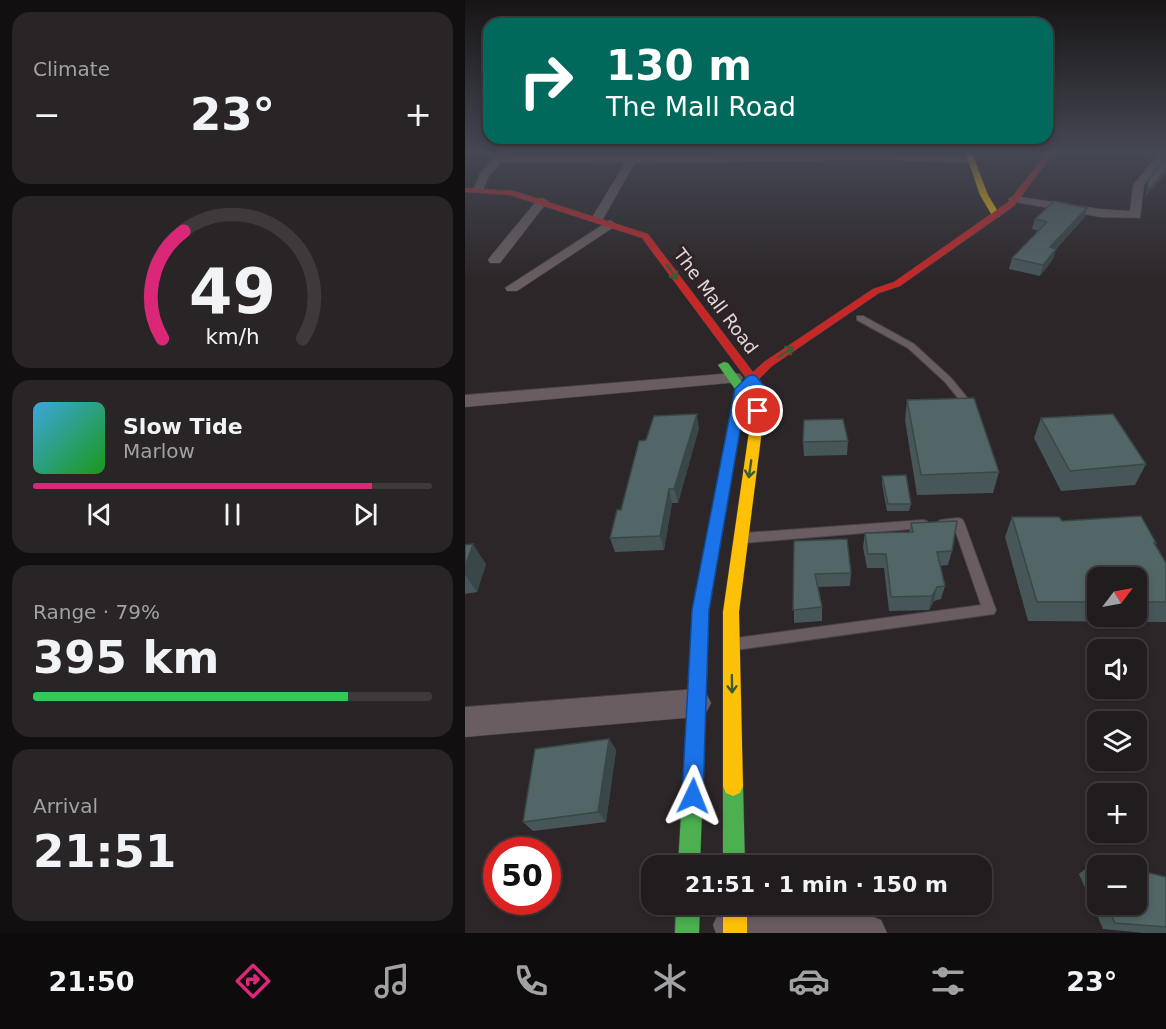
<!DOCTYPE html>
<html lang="en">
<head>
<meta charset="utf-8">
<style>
  body { margin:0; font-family:"DejaVu Sans",sans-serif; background:#292527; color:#f1f3f6; height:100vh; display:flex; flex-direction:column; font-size:22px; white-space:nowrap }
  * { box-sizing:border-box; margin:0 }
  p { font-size:20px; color:#a2a1a4 }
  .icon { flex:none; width:33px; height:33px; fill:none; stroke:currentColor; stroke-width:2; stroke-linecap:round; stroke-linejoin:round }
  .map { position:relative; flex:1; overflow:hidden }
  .sheet { display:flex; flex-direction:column; gap:12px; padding:12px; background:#120f10; width:465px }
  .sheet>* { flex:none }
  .top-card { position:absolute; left:18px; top:18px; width:570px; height:126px; border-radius:18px; box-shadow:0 3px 9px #0003,0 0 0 2px #3e3a3c; background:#00695c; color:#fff; overflow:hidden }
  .needle { width:39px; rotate:58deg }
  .buttons { position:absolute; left:622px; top:567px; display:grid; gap:12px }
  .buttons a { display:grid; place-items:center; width:60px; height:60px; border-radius:12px; background:#211c1e; box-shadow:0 3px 9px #0003,0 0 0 2px #3e3a3c; font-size:30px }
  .speed { position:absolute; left:18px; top:837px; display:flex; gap:12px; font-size:30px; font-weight:700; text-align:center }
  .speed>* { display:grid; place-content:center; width:78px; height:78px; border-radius:50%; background:#211c1e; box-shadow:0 3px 9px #0003,0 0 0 2px #3e3a3c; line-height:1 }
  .speed .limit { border:9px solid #d22; background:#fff; color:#111 }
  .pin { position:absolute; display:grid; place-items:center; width:51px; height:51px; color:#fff; margin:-26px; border:3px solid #fff; border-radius:50%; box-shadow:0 2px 6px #0007 }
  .me { position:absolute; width:66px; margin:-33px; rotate:2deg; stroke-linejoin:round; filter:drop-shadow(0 0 4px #0008) }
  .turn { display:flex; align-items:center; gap:21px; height:126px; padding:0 24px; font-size:27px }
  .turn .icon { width:78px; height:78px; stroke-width:2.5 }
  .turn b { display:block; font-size:42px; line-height:51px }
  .big { font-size:45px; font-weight:800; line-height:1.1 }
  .sheet .card { flex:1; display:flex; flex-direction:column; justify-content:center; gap:9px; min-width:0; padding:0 21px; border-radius:18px; background:#292527 }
  .sheet .dial { align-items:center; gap:0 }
  .dial svg { height:156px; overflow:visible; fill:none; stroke:#3e3a3c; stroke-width:7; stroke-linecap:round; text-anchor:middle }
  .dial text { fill:#f1f3f6; stroke:none }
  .song { display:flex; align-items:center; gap:18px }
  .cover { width:72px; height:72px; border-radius:9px; background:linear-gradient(135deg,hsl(200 70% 55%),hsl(120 70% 35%)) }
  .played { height:6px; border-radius:3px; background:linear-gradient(90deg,#db2777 85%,#3e3a3c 85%) }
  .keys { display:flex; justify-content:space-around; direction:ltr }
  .heat { display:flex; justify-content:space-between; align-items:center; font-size:33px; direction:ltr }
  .charge { height:9px; border-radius:4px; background:linear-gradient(90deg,#34c759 79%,#3e3a3c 0) }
  .trip { position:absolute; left:176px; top:855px; width:351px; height:60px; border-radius:18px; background:#211c1e; box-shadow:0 3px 9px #0003,0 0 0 2px #3e3a3c; font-weight:800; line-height:60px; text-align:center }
  .tabs { display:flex; height:96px; justify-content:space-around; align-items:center; background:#0d0b0c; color:#a2a1a4 }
  .tabs .icon { width:42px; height:42px }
  .tabs .on { color:#db2777 }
  .tabs b { font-size:27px; color:#f1f3f6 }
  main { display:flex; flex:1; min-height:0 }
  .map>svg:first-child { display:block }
</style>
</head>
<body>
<main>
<section class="sheet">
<div class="card"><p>Climate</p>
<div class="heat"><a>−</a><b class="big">23°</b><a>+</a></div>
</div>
<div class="card dial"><svg viewBox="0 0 100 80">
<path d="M14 69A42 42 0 1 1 86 69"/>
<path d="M14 69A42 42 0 0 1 25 14" stroke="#db2777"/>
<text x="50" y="56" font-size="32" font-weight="700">49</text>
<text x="50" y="72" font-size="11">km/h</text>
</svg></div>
<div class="card">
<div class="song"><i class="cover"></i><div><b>Slow Tide</b><p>Marlow</p></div></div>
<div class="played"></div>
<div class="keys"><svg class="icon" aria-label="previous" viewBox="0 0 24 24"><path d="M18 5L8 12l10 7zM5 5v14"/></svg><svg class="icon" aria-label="pause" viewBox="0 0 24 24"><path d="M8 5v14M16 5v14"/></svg><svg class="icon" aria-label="next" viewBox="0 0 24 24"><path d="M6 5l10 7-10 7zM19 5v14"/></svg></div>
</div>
<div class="card"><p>Range · 79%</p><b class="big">395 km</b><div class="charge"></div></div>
<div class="card"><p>Arrival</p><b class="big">21:51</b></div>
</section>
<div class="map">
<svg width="701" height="933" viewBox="0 0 701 933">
  <rect width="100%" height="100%" fill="#2c2628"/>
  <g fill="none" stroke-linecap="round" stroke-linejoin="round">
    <defs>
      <g id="lane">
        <path d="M392 316H398L449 344 486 378 509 406 511 408 509 410H503L480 382 443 348 392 320Z"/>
        <path d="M493 518 497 519 499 522 531 610 529 614 271 650 266 648 264 644 266 640 271 638 516 605 489 527 475 526 473 523 475 520Z"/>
        <path d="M458 520 462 521 464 524 462 527 458 528 279 543 275 541 273 538 275 535 279 533Z"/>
      </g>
      <g id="street">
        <path d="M35 151H45L41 156 411 154V151H421L425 155 506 157 511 160 506 163 420 160 172 163 168 166 138 219 132 223 126 219 160 163 36 162 24 176 17 192H9L8 190 15 173Z"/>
        <path d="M696 151H701V157L679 185 675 218 635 217 549 202 543 199 549 196 635 209 665 211 668 185Z"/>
        <path d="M77 198 83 201 35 263H25L23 260 25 257 73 199Z"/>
        <path d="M145 220 151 224 149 227 52 291H42L40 288Z"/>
        <path d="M269 373 275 374 278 378 275 382 0 407V395Z"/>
        <path d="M231 689 241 693 246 703 241 713 231 717 0 737V707Z"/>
        <path d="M287 904C330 904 376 903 416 920L422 933H251L248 925 254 912 267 906Z"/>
      </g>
      <g id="fast">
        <path d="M259 362 263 363 282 389 244 610 235 866H213L228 610 270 389 253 365Z"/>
        <path d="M268 776 275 779 278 786 280 866H258V786L261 779Z"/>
        <path d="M211 904H235L234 933H210Z"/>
      </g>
      <g id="slow">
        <path d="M500 151H506L523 195 535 215 534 217H528L515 195Z"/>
        <path d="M294 384 298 385 302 390 274 612 278 786 275 793 268 796 261 793 258 786V612L290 390 288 387Z"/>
        <rect x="258" y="904" width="24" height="29"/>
      </g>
      <path id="jam" d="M584 151H590L549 206 435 286 414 293 307 366 294 379 300 387 298 389H290L287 385 276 393 270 389 281 378 177 238 45 195 0 192V188L49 191 183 234 288 372 299 362 408 289 429 282 543 202Z"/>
    </defs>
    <use href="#lane" stroke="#484345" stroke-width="2"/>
    <use href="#street" stroke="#484345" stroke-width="1"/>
    <use href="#fast" stroke="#484345" stroke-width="1"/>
    <use href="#slow" stroke="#484345" stroke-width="1"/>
    <use href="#jam" stroke="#484345" stroke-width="1"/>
    <use href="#lane" fill="#695d62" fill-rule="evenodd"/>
    <use href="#street" fill="#695d62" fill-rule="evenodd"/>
    <use href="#fast" fill="#4caf50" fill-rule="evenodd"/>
    <use href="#slow" fill="#ffc107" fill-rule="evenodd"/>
    <use href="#jam" fill="#c62828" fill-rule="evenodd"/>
  </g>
  <g fill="#475759" fill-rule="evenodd">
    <path d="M622 208 619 218 591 249 588 259 575 276 544 269 547 258 574 231 567 229 570 219Z"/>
    <path d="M442 400 534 472 528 493 452 495 440 420Z"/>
    <path d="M576 418 681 464 670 485 596 491 569 438Z"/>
    <path d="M234 428 213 503H207L199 550 150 552 145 538 181 440Z"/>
    <path d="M383 441 382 455 339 456 338 442Z"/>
    <path d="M417 476 446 504 444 511H422L417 484Z"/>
    <path d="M547 517 597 521 691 543 690 544 701 563V622L563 621 540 537ZM633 578H672V616H633Z"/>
    <path d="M446 523 487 551 483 565 475 566 480 586 476 599 469 601 464 610 424 611 419 568H402L398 547 400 533 444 532Z"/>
    <path d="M329 541 386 573 385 586 353 587 357 607V621L329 623Z"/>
    <path d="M0 545 21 564 12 592 0 594Z"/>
    <path d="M144 739 151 750 141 822 68 831 58 822Z"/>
    <path d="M624 866H633V904H672L701 877V933H679L638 929 614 874Z"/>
  </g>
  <g fill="#394748">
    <path d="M691 151H694L680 166 682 161Z"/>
    <path d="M701 170V173L680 197 682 191Z"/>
    <path d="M622 208 619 218 582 258 585 247Z"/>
    <path d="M591 249 588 259 575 276 578 265Z"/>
    <path d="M232 414 234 428 213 503 209 489Z"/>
    <path d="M204 489 207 503 199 550 195 536Z"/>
    <path d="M8 544 21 564 12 592 0 575V567Z"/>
    <path d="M472 587 469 601 464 610 467 596Z"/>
    <path d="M144 739 151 750 141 822 133 812Z"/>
  </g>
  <g fill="#526567" stroke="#394748" stroke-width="1.5">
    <path d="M685 151H691L682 161V154Z"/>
    <path d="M701 157V170L682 191 683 181Z"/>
    <path d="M589 201 622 208 585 247 591 249 578 265 547 258 582 222 570 219Z"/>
    <path d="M509 398 534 472 456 475 442 400Z"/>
    <path d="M232 414 209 489H204L195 536 145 538 152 510H156L174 441 181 440 189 416Z"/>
    <path d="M648 414 681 464 605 471 576 418Z"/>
    <path d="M378 419 383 441 338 442 339 420Z"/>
    <path d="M441 475 446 504H423L417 476Z"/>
    <path d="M676 516 691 543H689L701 563V602H672V578H633V602H572L547 517H594L597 521Z"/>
    <path d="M492 521 487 551 472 552 480 586 472 587 467 596 426 597 421 554H403L400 533 448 532 446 523Z"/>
    <path d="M382 539 386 573 350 574 357 607 328 610 329 541Z"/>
    <path d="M8 544 0 567V545Z"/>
    <path d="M144 739 133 812 58 822 70 749Z"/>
    <path d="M624 866H633V885Z"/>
    <path d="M672 870 701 877V927L650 923 642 904H672Z"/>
  </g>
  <defs><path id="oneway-shaft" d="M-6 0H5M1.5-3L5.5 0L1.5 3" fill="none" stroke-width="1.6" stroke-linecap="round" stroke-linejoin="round" transform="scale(1.5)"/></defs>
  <g stroke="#3b5b37">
    <use href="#oneway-shaft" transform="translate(207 272) rotate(53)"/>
    <use href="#oneway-shaft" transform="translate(321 352) rotate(-34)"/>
    <use href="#oneway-shaft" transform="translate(285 469) rotate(98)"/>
    <use href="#oneway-shaft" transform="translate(267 684) rotate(89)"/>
  </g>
  <linearGradient id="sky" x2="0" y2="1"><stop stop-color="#181516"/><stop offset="0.54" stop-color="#454753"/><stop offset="1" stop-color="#454753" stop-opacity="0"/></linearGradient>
  <rect width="701" height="282" fill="url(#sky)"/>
  <path fill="#1a73e8" stroke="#114b97" stroke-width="1.5" d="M287 375 291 376 302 390 299 411 293 415 287 411 290 390 286 386 282 390 244 610 238 796 235 803 228 807 220 803 217 796 227 610 270 389 283 376Z"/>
  <g text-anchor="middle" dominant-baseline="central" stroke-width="6" stroke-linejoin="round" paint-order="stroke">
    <g font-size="18" fill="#e1d9dc" stroke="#2f2327">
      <text transform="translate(251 301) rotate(53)">The Mall Road</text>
    </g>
  </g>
</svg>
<div class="buttons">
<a><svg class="needle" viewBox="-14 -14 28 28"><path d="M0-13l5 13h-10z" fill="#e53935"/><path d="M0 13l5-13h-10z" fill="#a2a1a4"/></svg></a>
<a><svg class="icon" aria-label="sound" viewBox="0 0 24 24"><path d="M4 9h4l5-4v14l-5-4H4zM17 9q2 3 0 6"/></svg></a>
<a><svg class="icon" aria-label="layers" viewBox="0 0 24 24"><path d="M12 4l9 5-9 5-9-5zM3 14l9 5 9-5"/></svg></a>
<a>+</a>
<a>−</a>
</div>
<div class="speed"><div class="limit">50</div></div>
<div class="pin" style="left:293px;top:411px;background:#d93025"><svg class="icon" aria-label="arrive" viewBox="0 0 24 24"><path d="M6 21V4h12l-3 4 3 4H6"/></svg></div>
<svg class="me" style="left:228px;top:796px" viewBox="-20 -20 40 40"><path d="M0-17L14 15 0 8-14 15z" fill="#1a73e8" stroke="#fff" stroke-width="4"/></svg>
<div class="trip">21:51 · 1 min · 150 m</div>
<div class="top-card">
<div class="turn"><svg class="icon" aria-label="right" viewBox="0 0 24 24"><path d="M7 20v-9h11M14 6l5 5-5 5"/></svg><div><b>130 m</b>The Mall Road</div></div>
</div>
</div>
</main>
<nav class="tabs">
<b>21:50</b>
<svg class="icon on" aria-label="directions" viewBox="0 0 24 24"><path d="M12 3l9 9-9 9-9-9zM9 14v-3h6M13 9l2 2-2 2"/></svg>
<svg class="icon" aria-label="music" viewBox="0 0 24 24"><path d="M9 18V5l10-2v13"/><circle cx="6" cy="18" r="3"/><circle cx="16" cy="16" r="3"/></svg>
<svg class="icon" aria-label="phone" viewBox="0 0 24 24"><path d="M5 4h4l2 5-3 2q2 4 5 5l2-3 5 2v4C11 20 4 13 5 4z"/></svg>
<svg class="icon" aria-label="climate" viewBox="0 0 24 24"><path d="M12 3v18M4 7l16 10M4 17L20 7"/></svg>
<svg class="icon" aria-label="car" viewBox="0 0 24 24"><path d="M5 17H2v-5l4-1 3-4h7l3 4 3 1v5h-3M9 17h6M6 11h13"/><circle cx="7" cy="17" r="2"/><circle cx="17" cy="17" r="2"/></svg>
<svg class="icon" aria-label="filters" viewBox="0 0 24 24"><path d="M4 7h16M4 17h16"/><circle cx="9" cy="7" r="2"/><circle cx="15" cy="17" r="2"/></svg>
<b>23°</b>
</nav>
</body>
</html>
